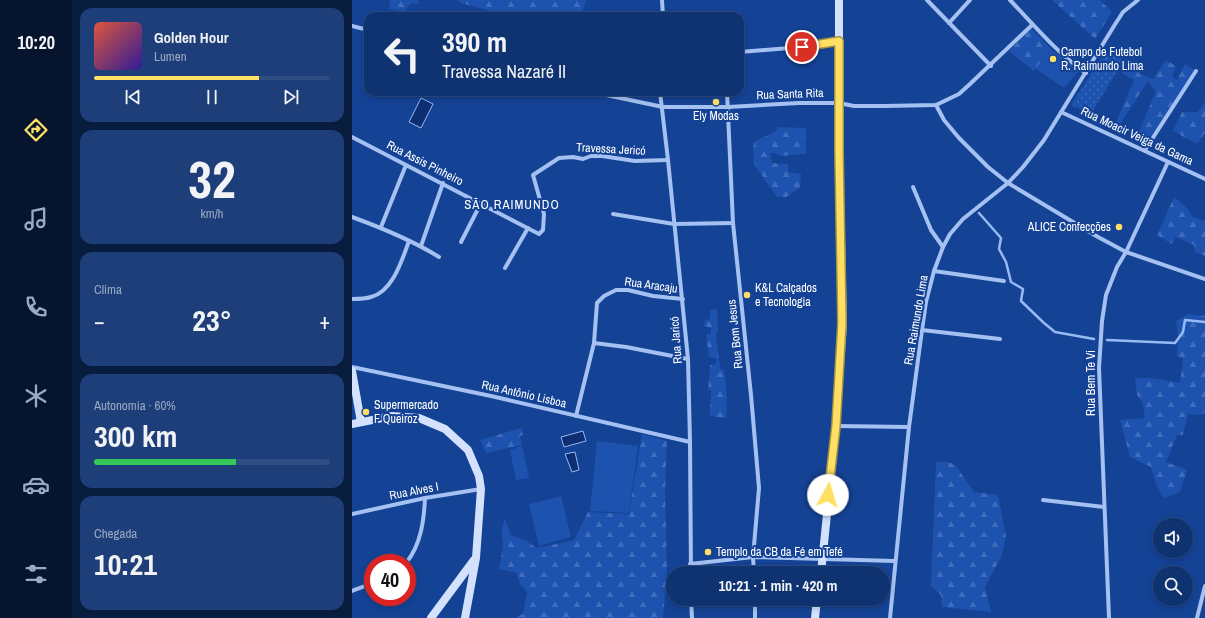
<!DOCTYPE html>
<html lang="pt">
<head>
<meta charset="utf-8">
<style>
  body { margin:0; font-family:"Archivo Narrow",sans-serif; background:#1d3e78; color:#f1f3f6; height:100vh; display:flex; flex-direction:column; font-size:15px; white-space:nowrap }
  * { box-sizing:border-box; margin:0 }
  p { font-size:13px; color:#9baac3 }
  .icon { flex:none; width:22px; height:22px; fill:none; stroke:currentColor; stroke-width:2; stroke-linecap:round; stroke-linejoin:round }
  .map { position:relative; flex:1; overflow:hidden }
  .drawer { display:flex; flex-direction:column; gap:8px; padding:8px; background:#081c3e; width:280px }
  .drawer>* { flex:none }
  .hud { position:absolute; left:12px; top:12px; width:380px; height:84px; border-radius:12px; box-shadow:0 2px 6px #0003,0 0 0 1px #2f4d83; background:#0f3270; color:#f1f3f6; overflow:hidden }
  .tools { position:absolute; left:801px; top:518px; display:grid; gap:8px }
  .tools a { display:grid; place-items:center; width:40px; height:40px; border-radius:50%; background:#0f3270; box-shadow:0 2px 6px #0003,0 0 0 1px #2f4d83; font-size:20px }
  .speed { position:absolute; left:12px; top:554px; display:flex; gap:8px; font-size:20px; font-weight:700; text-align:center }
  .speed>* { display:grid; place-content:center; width:52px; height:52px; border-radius:50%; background:#0f3270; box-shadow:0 2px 6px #0003,0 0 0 1px #2f4d83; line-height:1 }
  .speed .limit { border:6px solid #d22; background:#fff; color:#111 }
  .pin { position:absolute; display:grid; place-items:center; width:34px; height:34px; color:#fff; margin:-17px; border:2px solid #fff; border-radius:50%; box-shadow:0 1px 4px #0007 }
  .me { position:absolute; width:44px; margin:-22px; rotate:6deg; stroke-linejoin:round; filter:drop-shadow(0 0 3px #0008) }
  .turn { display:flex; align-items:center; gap:14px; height:84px; padding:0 12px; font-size:18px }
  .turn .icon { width:52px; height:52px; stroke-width:2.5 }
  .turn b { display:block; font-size:28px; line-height:34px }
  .big { font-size:30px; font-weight:800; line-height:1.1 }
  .drawer .widget { flex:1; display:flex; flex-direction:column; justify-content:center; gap:6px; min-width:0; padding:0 14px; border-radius:12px; background:#1d3e78 }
  .drawer .dial { align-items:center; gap:0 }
  .dial b { font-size:52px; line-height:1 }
  .song { display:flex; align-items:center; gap:12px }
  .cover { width:48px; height:48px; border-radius:6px; background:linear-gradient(135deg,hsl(10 70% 55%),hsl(250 70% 35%)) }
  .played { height:4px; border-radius:2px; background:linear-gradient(90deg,#ffe065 70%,#2f4d83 70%) }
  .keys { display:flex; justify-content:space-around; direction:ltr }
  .heat { display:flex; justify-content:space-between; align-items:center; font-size:22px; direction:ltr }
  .charge { height:6px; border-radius:3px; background:linear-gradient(90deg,#34c759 60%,#2f4d83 0) }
  .trip { position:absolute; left:314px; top:566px; width:224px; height:40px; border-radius:20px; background:#0f3270; box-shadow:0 2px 6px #0003,0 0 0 1px #2f4d83; font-weight:800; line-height:40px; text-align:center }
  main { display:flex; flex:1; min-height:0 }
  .tabs { display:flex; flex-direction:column; width:72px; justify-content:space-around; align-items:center; background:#06142d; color:#9baac3 }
  .tabs .icon { width:28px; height:28px }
  .tabs .on { color:#ffe065 }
  .tabs b { font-size:18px; color:#f1f3f6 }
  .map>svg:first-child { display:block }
</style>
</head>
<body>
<main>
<nav class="tabs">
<b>10:20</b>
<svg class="icon on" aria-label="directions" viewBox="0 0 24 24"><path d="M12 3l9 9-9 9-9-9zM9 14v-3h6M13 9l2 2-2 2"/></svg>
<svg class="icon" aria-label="music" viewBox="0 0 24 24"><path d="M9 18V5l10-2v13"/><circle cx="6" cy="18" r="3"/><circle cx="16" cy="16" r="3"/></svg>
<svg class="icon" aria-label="phone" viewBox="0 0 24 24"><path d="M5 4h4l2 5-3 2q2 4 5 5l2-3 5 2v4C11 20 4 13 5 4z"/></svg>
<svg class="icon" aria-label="climate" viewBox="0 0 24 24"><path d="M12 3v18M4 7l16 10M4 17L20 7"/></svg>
<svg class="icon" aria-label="car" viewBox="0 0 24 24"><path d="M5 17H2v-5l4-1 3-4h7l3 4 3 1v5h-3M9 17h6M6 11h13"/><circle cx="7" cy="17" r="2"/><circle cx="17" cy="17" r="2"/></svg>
<svg class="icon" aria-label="filters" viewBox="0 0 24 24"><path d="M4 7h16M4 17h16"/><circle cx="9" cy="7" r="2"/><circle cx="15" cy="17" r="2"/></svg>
</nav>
<section class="drawer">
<div class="widget">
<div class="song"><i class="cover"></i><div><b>Golden Hour</b><p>Lumen</p></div></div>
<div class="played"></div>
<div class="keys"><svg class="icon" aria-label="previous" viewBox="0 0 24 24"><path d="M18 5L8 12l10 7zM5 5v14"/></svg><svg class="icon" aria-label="pause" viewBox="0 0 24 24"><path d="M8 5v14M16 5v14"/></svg><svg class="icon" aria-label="next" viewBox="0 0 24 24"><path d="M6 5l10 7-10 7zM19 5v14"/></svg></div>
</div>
<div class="widget dial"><b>32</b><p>km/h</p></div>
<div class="widget"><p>Clima</p>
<div class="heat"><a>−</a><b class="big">23°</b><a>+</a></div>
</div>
<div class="widget"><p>Autonomia · 60%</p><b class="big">300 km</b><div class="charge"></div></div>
<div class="widget"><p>Chegada</p><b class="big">10:21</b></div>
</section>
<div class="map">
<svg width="853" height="618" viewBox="0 0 853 618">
  <defs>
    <pattern id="forest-firs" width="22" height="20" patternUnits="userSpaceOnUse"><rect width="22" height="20" fill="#1d52af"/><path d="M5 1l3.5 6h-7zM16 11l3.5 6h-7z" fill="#3f6cbb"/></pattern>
    <pattern id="park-dots" width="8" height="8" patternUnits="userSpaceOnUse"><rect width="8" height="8" fill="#1d52af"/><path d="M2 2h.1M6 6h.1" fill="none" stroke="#3f6cbb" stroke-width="1.8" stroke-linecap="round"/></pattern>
  </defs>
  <rect width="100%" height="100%" fill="#144295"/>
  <g fill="url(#forest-firs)">
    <path d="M38 0H66L67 4 59 3 52 12 37 9Z"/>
    <path d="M105 0H234L229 16H211L180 10 178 16H149L146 13 109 3Z"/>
    <path d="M700 0H748L760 12 743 39Z"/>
    <path d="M679 28 699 49 682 71 657 51Z"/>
    <path d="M814 60 824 66 820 77 825 80 833 64 844 71 794 143 784 139 804 91 796 81 765 129 762 127 782 80 769 73 776 68 801 79Z"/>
    <path d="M853 102V133L845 144 821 131 830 112H846Z"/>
    <path d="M425 127 454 128V154L428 156 423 153H418L420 163 436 164 437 172 449 174 448 188 434 197H425L402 164 401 148 402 142 424 131Z"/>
    <path d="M822 197 836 209 840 217 853 221V256L843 252 842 245 824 237 820 244 805 235Z"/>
    <path d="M365 309 366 332 364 334 368 369H372L375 398 374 418 358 416 359 390H356L358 365H363L365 359 357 357 354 335 359 334V328L352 326 353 320 358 319V310Z"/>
    <path d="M837 314 853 316V413L848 415 836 414 831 435H825L814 462 835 470 828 492 812 498 804 484 799 467 778 457 768 420 793 418 791 404 785 395 783 378H799L828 383 831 358 825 356 826 333 824 321Z"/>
    <path d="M169 428 171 435 168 436 170 445 134 453 128 440Z"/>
    <path d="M290 434 315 441 313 491 315 569 311 618H163L171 614 175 592 168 584 165 573 147 569 151 547 150 528 153 519 159 535 174 541 185 548 222 540 236 512 277 514Z"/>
    <path d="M584 462H597L604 466 622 492 646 495 654 536 650 555 633 587 639 612 590 607 589 595 579 586Z"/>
  </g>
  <path fill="url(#park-dots)" d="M754 50 772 60 739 114 719 105Z"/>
  <g fill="#1d52af">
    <path d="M699 49 727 71 712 88 684 69Z"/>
    <path d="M245 441 286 446 277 513 238 511Z"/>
    <path d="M170 446 177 478 164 480 158 450Z"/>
    <path d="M209 496 219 537 187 546 177 504Z"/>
  </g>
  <g fill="#0d2f71" stroke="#97baf5">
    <path d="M69 98 81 104 69 128 57 122Z"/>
    <path d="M231 431 234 441 212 447 209 437Z"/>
    <path d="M223 452 227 470 220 472 213 454Z"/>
  </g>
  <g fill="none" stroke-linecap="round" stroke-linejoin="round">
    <g stroke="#97baf5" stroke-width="2.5">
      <path d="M627 213 649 238 647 249 654 262 659 282 671 289 669 301 692 323 703 332 742 339"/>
      <path d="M755 340 823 343 831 332 833 320 853 322"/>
    </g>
    <g stroke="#a4c1f2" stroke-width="4">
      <path d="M310 0 311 16"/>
      <path d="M575 0 639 66"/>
      <path d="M658 0C682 25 705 53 734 73"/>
      <path d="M597 23 618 0"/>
      <path d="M0 26 16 30"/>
      <path d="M388 52 450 47 487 41"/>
      <path d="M240 92 311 107H376L447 103H487L502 106H531L584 105 607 94 618 84 680 25"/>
      <path d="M308 92 316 160 336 359 338 442 339 573"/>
      <path d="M375 92 381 223 399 395 407 488 401 557 402 573"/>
      <path d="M584 105 592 120 607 138 636 167 656 183 746 237 774 252 853 279"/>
      <path d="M709 112 853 179"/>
      <path d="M0 137 187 234 191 230 192 214 181 175 207 158 221 157 231 159 239 156H250L283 161 316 160"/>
      <path d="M793 150 844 71"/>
      <path d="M561 187 579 230 591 247"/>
      <path d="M261 214 322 224 381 223"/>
      <path d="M0 217C30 228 60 240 87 257"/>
      <path d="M29 227 54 165"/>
      <path d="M109 242 129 203"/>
      <path d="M69 246 91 183"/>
      <path d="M153 268 176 228"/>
      <path d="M582 271 652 281"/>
      <path d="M0 299C6 299 13 299 19 297 41 291 50 260 57 241"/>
      <path d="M570 330 648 339"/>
      <path d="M242 343 274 347 336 359"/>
      <path d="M0 367 139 396 338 442"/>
      <path d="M224 416 242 343 245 303 252 296 264 290H276L301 296 331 299"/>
      <path d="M484 426 557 427"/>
      <path d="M691 500 752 507"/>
      <path d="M0 514 73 498 129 489"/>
      <path d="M54 563C69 545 72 520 73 498"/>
      <path d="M338 564 401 557 543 561"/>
      <path d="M0 591 21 583"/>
      <path d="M339 599 340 618"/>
      <path d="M403 618V599"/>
      <path d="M538 618 557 427 570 330 574 302 582 271 591 247 598 234 611 219 656 183 671 167 692 140 762 26 771 12 786 0"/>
      <path d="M757 618 747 368 750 321 754 295 765 267 774 252 816 162"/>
      <path d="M845 618 853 586"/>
    </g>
    <g stroke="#d3e1fc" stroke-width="8">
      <path d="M0 371 9 422"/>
      <path d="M0 424 40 416 67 418 93 429 116 450 127 476 129 489 124 558 113 618"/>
      <path d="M469 573 484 426 491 323 487 152V0"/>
      <path d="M79 618 122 560"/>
      <path d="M463 618 465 599"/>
    </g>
  </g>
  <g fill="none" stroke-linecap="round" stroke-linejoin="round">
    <defs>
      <path id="route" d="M450 47 487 41V152L490 323 484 426 476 495"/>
    </defs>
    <use href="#route" stroke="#a69242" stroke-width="10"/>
    <use href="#route" stroke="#ffe065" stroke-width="7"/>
  </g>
  <g fill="#ffe065" stroke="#144295" stroke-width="1.5">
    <circle cx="701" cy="59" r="4"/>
    <circle cx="364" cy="102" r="4"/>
    <circle cx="767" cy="227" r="4"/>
    <circle cx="395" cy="295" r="4"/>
    <circle cx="14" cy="412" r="4"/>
    <circle cx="356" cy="552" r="4"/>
  </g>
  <g text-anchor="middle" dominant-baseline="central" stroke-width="4" stroke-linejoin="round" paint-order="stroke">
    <g font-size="12" fill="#fff" stroke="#144295" text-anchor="start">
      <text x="709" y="52">Campo de Futebol<tspan x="709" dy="14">R. Raimundo Lima</tspan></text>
      <text x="364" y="116" text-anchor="middle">Ely Modas</text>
      <text x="759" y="227" text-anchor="end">ALICE Confecções</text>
      <text x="403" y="288">K&amp;L Calçados<tspan x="403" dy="14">e Tecnologia</tspan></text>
      <text x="22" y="405">Supermercado<tspan x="22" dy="14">F Queiroz</tspan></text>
      <text x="364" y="552">Templo da CB da Fé em Tefé</text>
    </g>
    <g font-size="12" fill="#fff" stroke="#144295">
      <text transform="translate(438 94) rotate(-2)">Rua Santa Rita</text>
      <text transform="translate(785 136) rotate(25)">Rua Moacir Veiga da Gama</text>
      <text transform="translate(259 149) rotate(3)">Travessa Jericó</text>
      <text transform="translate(73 163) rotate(27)">Rua Assis Pinheiro</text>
      <text transform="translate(299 285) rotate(8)">Rua Aracaju</text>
      <text transform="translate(564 320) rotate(-80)">Rua Raimundo Lima</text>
      <text transform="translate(383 334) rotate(-96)">Rua Bom Jesus</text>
      <text transform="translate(324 340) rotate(-94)">Rua Jaricó</text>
      <text transform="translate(739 383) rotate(-90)">Rua Bem Te Vi</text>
      <text transform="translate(172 394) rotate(13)">Rua Antônio Lisboa</text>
      <text transform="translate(62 491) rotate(-11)">Rua Alves I</text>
    </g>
    <g font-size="13" letter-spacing="1" fill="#fff" stroke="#144295">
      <text x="160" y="204">SÃO RAIMUNDO</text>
    </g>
  </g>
</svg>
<div class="tools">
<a><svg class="icon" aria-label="sound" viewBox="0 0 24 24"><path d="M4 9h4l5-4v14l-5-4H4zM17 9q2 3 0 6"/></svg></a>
<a><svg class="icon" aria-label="search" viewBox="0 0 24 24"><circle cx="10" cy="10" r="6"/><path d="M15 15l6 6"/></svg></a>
</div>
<div class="speed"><div class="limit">40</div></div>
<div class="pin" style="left:450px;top:47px;background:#d93025"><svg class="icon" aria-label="arrive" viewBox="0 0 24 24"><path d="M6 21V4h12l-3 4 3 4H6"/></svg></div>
<svg class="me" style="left:476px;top:495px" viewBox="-20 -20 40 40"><circle r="19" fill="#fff"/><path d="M0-13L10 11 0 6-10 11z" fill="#ffe065"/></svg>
<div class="trip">10:21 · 1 min · 420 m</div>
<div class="hud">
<div class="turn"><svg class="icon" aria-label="left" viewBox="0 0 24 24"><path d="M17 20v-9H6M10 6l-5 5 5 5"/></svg><div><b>390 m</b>Travessa Nazaré II</div></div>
</div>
</div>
</main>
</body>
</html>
